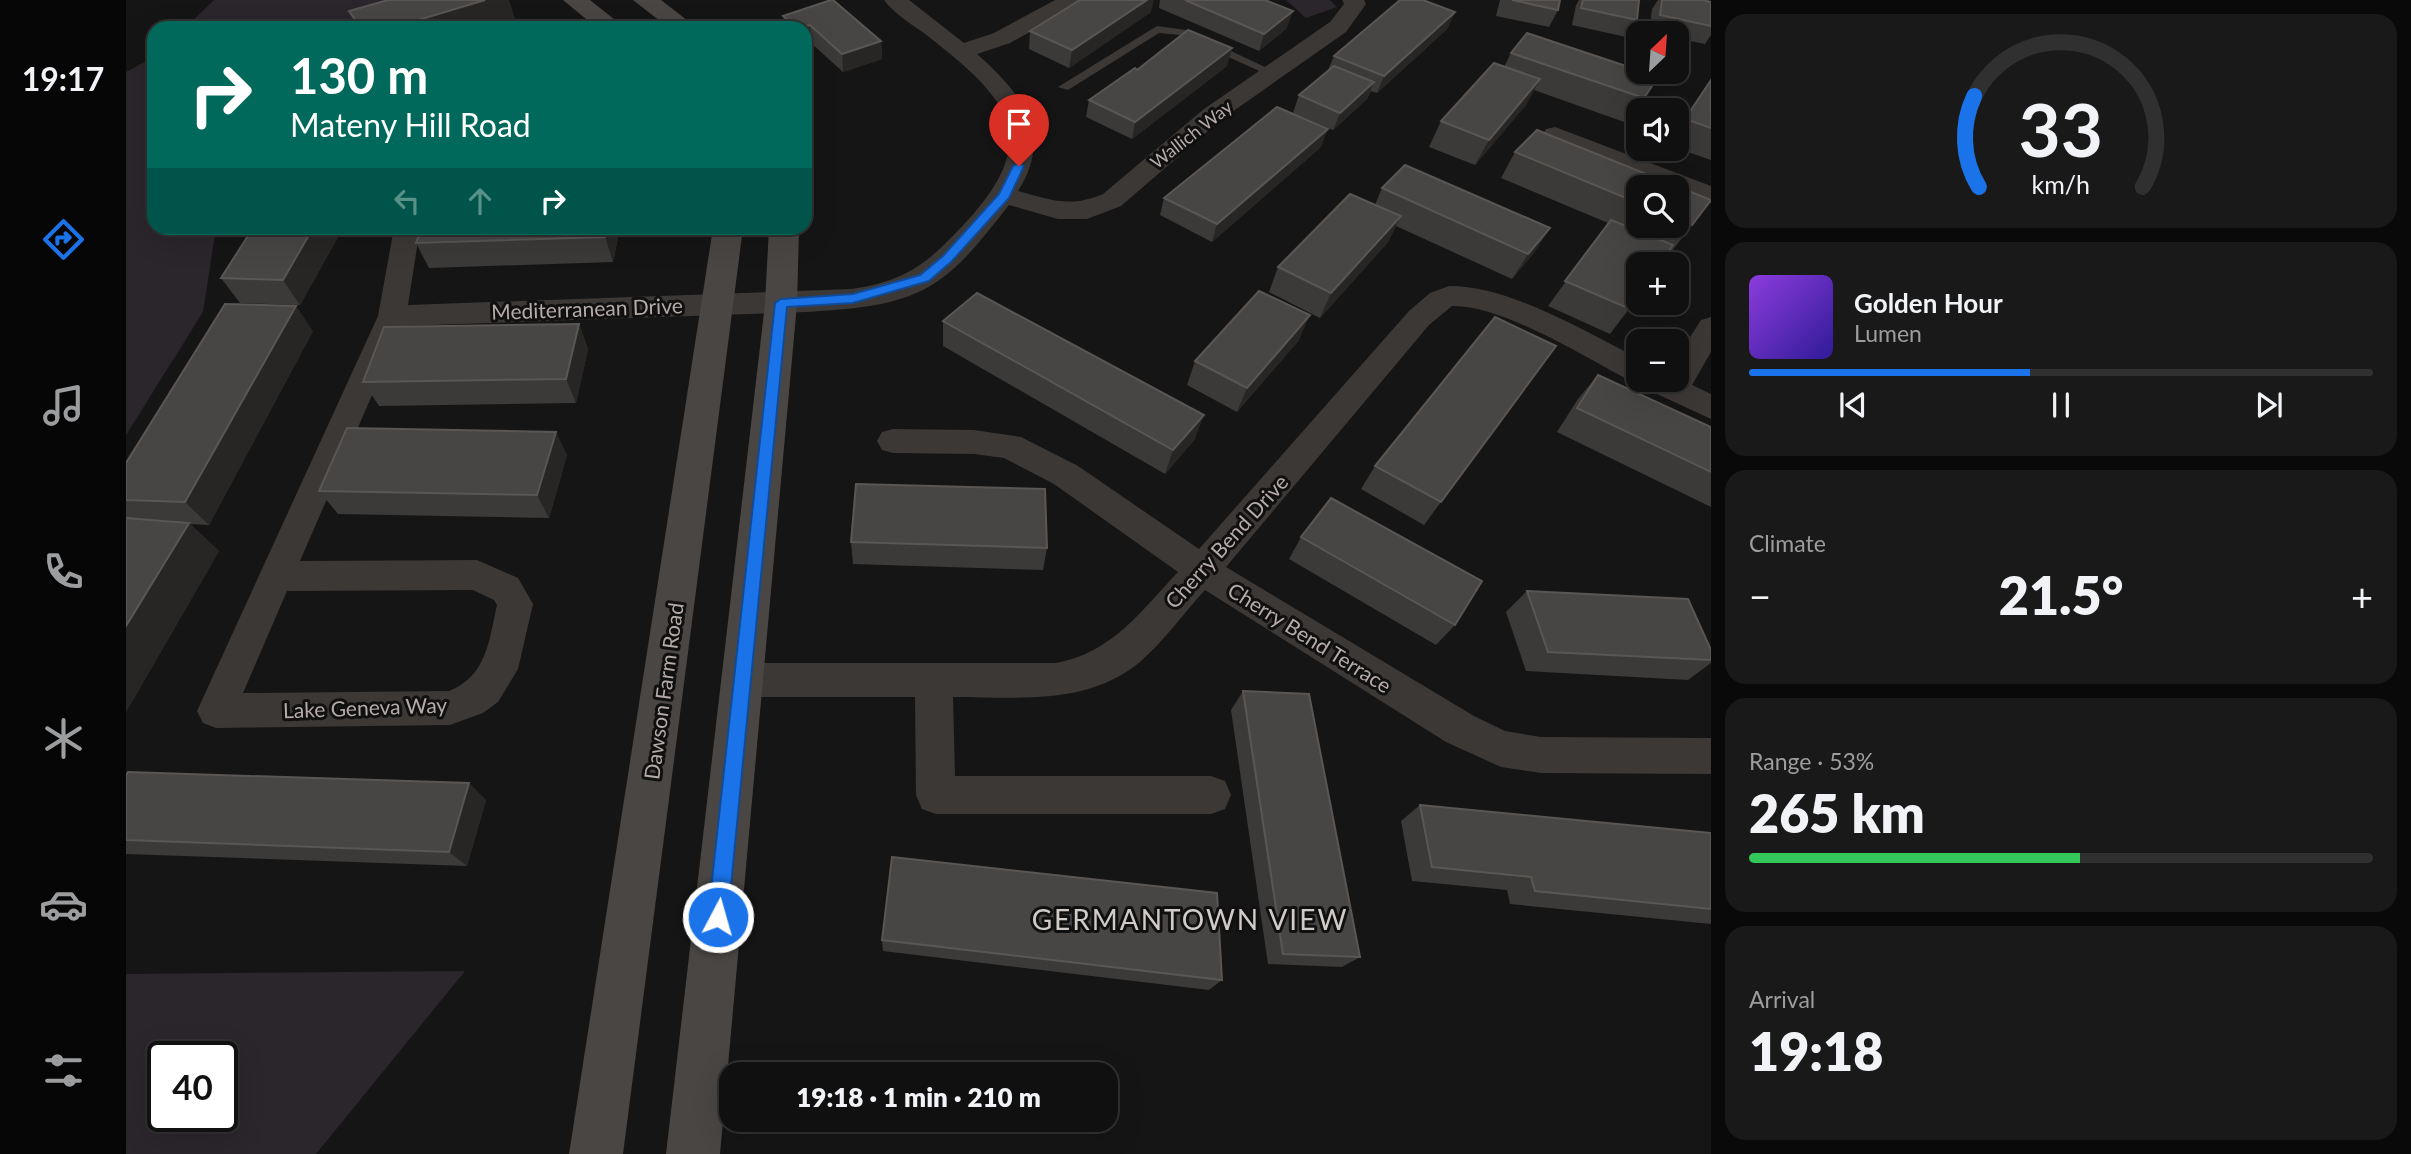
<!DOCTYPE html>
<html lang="en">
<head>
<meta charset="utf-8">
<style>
  body { margin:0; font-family:Lato,sans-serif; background:#191919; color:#f1f3f6; height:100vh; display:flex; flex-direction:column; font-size:26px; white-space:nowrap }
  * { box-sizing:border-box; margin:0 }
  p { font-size:23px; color:#9c9d9f }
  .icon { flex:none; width:38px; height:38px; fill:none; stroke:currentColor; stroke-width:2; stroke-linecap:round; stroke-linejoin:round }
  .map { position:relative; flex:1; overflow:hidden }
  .drawer { display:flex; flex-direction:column; gap:14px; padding:14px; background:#090909; width:700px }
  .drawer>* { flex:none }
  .hud { position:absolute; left:21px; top:21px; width:665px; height:214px; border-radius:21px; box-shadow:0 7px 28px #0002,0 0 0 2px #303030; background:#00695c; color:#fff; overflow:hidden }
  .needle { width:46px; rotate:25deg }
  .buttons { position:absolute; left:1500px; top:21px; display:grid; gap:14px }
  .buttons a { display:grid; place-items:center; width:63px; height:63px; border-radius:14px; background:#101010; box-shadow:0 7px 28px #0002,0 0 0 2px #303030; font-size:35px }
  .speed { position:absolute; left:21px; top:1041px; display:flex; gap:14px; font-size:35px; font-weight:700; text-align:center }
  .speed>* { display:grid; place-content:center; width:91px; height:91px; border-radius:50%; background:#101010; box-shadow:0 7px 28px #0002,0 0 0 2px #303030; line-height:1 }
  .speed .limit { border:4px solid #111; border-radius:10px; background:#fff; color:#111 }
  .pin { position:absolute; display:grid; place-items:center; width:60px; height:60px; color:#fff; margin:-72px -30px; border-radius:50% 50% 50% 0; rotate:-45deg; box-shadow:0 0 7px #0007 }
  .pin .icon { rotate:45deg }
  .me { position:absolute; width:77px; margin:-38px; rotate:6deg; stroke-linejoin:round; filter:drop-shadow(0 0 5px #0008) }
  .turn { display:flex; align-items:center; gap:24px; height:147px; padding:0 28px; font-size:32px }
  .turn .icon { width:91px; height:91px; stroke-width:2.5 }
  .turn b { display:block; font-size:49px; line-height:60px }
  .lanes { display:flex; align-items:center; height:66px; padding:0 28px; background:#0003; justify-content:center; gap:35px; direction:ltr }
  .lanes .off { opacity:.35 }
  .big { font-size:52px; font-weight:800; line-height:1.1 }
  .drawer .tile { flex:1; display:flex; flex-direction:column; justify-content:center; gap:10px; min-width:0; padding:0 24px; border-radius:21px; background:#191919 }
  .drawer .dial { align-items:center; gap:0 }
  .dial svg { height:182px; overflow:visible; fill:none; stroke:#303030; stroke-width:7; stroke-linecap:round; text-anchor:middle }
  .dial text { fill:#f1f3f6; stroke:none }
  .song { display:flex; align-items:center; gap:21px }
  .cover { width:84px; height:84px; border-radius:10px; background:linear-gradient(135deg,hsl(270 70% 55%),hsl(250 70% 35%)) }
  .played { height:7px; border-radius:4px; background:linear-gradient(90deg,#1a73e8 45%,#303030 45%) }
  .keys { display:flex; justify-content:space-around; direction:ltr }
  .heat { display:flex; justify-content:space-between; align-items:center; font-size:38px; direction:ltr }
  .charge { height:10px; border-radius:5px; background:linear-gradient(90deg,#34c759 53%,#303030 0) }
  .trip { position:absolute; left:593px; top:1062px; width:399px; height:70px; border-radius:21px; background:#101010; box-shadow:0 7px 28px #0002,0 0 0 2px #303030; font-weight:800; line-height:70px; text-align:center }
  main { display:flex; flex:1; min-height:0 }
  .tab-bar { display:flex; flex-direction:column; width:126px; justify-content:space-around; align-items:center; background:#060606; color:#9c9d9f }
  .tab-bar .icon { width:49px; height:49px }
  .tab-bar .selected { color:#1a73e8 }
  .tab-bar b { font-size:32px; color:#f1f3f6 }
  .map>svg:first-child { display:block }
</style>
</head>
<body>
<main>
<nav class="tab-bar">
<b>19:17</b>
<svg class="icon selected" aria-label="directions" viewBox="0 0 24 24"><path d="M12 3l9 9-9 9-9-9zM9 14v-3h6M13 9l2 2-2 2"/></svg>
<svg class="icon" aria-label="music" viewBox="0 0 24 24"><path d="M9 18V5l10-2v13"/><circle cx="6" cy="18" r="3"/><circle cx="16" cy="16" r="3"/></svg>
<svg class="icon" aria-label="phone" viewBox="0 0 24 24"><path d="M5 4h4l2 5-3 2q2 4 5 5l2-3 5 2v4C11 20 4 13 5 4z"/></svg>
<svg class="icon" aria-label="climate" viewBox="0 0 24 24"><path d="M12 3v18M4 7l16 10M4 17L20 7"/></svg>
<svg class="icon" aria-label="car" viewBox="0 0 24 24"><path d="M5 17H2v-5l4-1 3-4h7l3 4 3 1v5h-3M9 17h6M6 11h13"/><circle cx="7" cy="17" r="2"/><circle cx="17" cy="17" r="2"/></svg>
<svg class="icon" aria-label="filters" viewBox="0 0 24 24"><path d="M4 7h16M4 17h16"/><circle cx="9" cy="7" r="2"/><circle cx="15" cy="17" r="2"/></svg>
</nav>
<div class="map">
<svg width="1585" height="1154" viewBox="0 0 1585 1154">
  <rect width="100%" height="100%" fill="#161515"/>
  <g fill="#2b252c" fill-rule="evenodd">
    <path d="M88 0H323L209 28H59Z"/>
    <path d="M1160 0H1204L1211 7 1180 18Z"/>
    <path d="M28 57V228H90L77 312 0 435V72Z"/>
    <path d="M339 971 190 1154H0V974ZM37 1057H96V1116H37Z"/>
  </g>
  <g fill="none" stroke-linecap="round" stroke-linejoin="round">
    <path fill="#3b3836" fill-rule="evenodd" d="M1031 26 1060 30 1152 73 1142 75 1054 35 1033 33 942 90 932 87Z"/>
    <g fill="#3b3836" fill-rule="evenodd">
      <path d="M758 0H783L838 43 868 33 929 0H956L953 5 884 43 851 54C894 92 929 134 892 191 925 200 944 208 977 194L1078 109 1204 22 1218 4 1216 0H1238L1240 4 1220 32 1096 119 995 206 961 219H932L883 205C862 231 840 262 812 281 775 307 724 309 680 312L276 326 174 561 351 560 392 578 407 604 392 669 372 702 357 713 324 725 90 728 77 723 71 711 252 316 268 228H294L282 305 725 289C782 281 803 262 841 221 918 137 881 98 803 37 789 26 769 15 758 0ZM347 590 368 600 371 605C363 640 361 676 323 691L117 693 161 591Z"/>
      <path d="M1429 127 1585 186V203L1550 191V187H1542L1420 139 1417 134 1420 129Z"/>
      <path d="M1323 286C1385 286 1457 331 1512 358V380H1550V359L1575 320 1585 317V352L1566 385 1585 394V419L1518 388 1514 381 1501 379C1455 355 1376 305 1326 306L1303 325 1100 567 1348 716 1379 731 1415 737 1585 738V774L1415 773 1375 767 1320 742 1079 590C1058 613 1038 641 1014 662 961 706 891 697 827 697L829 776H1085L1099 781 1105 795 1099 809 1085 814H810L796 809 790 795 789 697H617L604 692 598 680 604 668 617 663H930C986 653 1015 611 1052 572L928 484 878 458 848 454 767 453 756 450 751 441 756 432 767 429 848 430 895 437 952 466 1073 549 1283 311 1304 293Z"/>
    </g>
    <g fill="#4a4644" fill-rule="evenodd">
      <path d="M437 0H464L499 28H471Z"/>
      <path d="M507 0H535L571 28H543Z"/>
      <path d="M587 228H617L497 1154H443Z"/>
      <path d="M643 228H673L671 304 594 1154H540L639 304Z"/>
    </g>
  </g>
  <g fill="#3b3a38" fill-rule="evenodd">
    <path d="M1034 0H1139L1161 28 1133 51 1033 8Z"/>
    <path d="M1374 0H1434L1432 10 1423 27 1370 16Z"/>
    <path d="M1453 0H1513L1511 20 1500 37 1446 25 1450 5Z"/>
    <path d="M1532 0H1577L1585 2V35L1579 44 1550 38V33H1523L1526 9Z"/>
    <path d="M223 11 389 18 359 28H231Z"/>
    <path d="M1025 12 943 68 903 49 904 31Z"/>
    <path d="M1329 12 1321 29 1251 93 1245 91 1241 99 1207 130 1167 113 1173 95 1202 70 1208 56Z"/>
    <path d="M657 16 755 41 756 59 717 72 685 43 679 28H659Z"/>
    <path d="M1385 53 1532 77 1501 123 1408 90 1400 105 1349 165 1303 147 1315 121 1378 67Z"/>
    <path d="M1101 66 1006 139 960 117 963 100 1011 70Z"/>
    <path d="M1585 79V160L1550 148V131Z"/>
    <path d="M1411 130 1585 200 1546 251 1544 250 1534 264H1512V297L1484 334 1422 306 1482 223 1375 178 1389 152ZM1512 187H1550V226H1512Z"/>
    <path d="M1195 147 1086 242 1034 215 1038 198Z"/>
    <path d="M1256 188 1424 228 1407 254 1386 279 1270 226 1262 242 1194 318 1143 292 1152 267 1249 205Z"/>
    <path d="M127 228H217L174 305 114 303 95 278Z"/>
    <path d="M296 228H494L487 262 303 268 290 243Z"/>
    <path d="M817 321 1069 439 1039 474 817 346Z"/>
    <path d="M453 324 462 349 450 403 253 406 237 382Z"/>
    <path d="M187 331 83 525 64 524 93 551 0 712V463Z"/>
    <path d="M1173 340 1111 412 1061 385 1069 361Z"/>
    <path d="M1430 346 1298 525 1235 489 1249 466Z"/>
    <path d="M1472 375 1585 427V507L1431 432 1452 399Z"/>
    <path d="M441 455 423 518 212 514 193 491Z"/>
    <path d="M1175 537 1329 625 1310 645 1163 559Z"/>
    <path d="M725 542 921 548 917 570 727 564Z"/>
    <path d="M1401 591 1585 650V663L1562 680 1400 671 1380 612Z"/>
    <path d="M1117 691 1234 957 1216 967 1142 964 1105 710Z"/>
    <path d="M0 775 360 800 341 866 0 854Z"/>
    <path d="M1294 805 1585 833V924L1384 904 1381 890 1286 881 1275 821Z"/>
    <path d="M756 940 1096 980 1083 990 757 951Z"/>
  </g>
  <g fill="#272625">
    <path d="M359 0H383L389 18 359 28H266Z"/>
    <path d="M1021 0H1028L1025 12 943 68 946 50Z"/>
    <path d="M1167 11 1161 28 1133 51 1138 34Z"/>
    <path d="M1329 12 1321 29 1251 93 1258 76Z"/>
    <path d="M684 25 685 43 679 45V28H676Z"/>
    <path d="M755 41 756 59 717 72 716 54Z"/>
    <path d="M1106 48 1101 66 1006 139 1009 122Z"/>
    <path d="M1414 79 1400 105 1349 165 1363 140Z"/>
    <path d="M1248 82 1241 99 1207 130 1214 113Z"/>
    <path d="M1202 129 1195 147 1086 242 1091 224Z"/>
    <path d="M1275 216 1262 242 1194 318 1205 293Z"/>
    <path d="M187 228H217L174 305 157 280Z"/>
    <path d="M481 228H494L487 262 479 237Z"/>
    <path d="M1424 228 1407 254 1386 279 1402 254Z"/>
    <path d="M170 306 187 331 83 525 59 502Z"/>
    <path d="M1184 315 1173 340 1111 412 1121 388Z"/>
    <path d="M453 324 462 349 450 403 440 379Z"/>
    <path d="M1078 415 1069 439 1039 474 1047 450Z"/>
    <path d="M430 432 441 455 423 518 411 495Z"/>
    <path d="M63 523 93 551 0 712V626Z"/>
    <path d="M343 783 360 800 341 866 323 852Z"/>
  </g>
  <g fill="#484644" stroke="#595654" stroke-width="2">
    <path d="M262 0H359L266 28H235L223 11Z"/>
    <path d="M705 0H707L755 41 716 54 684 25 676 28H671L657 16Z"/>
    <path d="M954 0H1021L946 50 904 31Z"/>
    <path d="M1059 0H1139L1167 11 1138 34Z"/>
    <path d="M1274 0H1297L1329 12 1258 76 1208 56Z"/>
    <path d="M1386 0H1434L1432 10Z"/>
    <path d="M1457 0H1513L1511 20 1455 8Z"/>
    <path d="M1536 0H1577L1585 2V26L1534 15Z"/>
    <path d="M1062 30 1106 48 1009 122 963 100 1009 68 1011 70Z"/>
    <path d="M1401 33 1512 70V72H1517L1532 77 1518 98 1385 53Z"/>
    <path d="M1368 63 1414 79 1363 140 1315 121Z"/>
    <path d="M1208 66 1248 82 1214 113 1173 95Z"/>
    <path d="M1585 80V128L1559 119Z"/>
    <path d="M1151 107 1202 129 1091 224 1038 198Z"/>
    <path d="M1411 130 1585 200 1566 225 1550 219V187H1512V203L1389 152Z"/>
    <path d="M1279 165 1424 228 1402 254 1256 188Z"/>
    <path d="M1224 194 1275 216 1205 293 1152 267Z"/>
    <path d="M1485 220 1547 245 1534 264H1512V297L1504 309 1439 281Z"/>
    <path d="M127 228H187L157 280 95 278Z"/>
    <path d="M296 228H481L479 237 290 243Z"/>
    <path d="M1133 291 1184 315 1121 388 1069 361Z"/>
    <path d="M851 293 1078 415 1047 450 817 321Z"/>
    <path d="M99 304 170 306 59 502 0 500V463Z"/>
    <path d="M1369 317 1430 346 1315 502 1249 466Z"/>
    <path d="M453 324 440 379 237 382 258 327Z"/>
    <path d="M1472 375 1585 427V472L1451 408Z"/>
    <path d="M221 428 430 432 411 495 193 491Z"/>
    <path d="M730 484 919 489 921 548 725 542Z"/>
    <path d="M1205 498 1356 581 1329 625 1175 537Z"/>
    <path d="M0 518 63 523 0 626Z"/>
    <path d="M1401 591 1562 599 1585 650V660L1422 652Z"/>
    <path d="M1117 691 1183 694 1234 957 1157 954Z"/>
    <path d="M2 772 343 783 323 852 0 840V775Z"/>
    <path d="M1294 805 1585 833V909L1409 891 1405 877 1306 867Z"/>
    <path d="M766 857 1091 893 1096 980 756 940Z"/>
  </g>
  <path fill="#1a73e8" stroke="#114b97" stroke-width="2" d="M893 163 898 166 883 198 826 261 803 281 727 303 661 307 602 917 599 924 592 927 585 924 582 917 649 303 655 299 727 294 794 275 817 256 873 194 887 166Z"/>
  <g text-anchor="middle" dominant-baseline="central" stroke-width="6" stroke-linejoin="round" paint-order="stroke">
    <g font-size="18" fill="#b5aba8" stroke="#111010">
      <text transform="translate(1065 134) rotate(-38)">Wallich Way</text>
    </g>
    <g font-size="21" fill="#b5aba8" stroke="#111010">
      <text transform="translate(461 308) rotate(-2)">Mediterranean Drive</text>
      <text transform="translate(1100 541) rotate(-48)">Cherry Bend Drive</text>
      <text transform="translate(1184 637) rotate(32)">Cherry Bend Terrace</text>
      <text transform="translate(537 691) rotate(-82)">Dawson Farm Road</text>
      <text transform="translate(239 707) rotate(-2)">Lake Geneva Way</text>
    </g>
    <g font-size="28" letter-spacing="2" fill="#d1cbc8" stroke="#111010">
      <text x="1064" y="919">GERMANTOWN VIEW</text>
    </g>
  </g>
</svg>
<div class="buttons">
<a><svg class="needle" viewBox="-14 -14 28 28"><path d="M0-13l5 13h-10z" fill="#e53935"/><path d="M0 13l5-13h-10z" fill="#9c9d9f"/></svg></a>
<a><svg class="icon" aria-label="sound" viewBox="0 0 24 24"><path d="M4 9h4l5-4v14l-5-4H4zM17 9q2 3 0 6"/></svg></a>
<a><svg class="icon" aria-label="search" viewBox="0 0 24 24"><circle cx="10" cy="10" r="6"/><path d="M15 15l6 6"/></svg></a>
<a>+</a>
<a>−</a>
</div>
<div class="speed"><div class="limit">40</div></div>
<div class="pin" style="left:893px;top:166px;background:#d93025"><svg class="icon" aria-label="arrive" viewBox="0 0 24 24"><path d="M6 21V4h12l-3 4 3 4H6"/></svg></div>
<svg class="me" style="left:592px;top:917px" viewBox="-20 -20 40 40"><circle r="17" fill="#1a73e8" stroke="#fff" stroke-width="3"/><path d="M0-11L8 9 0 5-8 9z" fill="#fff"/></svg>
<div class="trip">19:18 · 1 min · 210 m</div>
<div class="hud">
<div class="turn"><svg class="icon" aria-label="right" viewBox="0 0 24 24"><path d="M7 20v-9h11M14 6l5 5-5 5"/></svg><div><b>130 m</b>Mateny Hill Road</div></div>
<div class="lanes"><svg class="icon off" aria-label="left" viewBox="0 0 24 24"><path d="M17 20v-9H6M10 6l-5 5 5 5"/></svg><svg class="icon off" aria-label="ahead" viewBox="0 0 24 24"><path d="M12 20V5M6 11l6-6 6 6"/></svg><svg class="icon" aria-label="right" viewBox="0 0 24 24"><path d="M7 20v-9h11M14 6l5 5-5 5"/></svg></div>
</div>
</div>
<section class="drawer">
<div class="tile dial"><svg viewBox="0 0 100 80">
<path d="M14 69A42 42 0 1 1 86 69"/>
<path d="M14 69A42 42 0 0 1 12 29" stroke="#1a73e8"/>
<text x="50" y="56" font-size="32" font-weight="700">33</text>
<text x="50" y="72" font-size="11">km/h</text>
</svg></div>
<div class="tile">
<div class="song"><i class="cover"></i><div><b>Golden Hour</b><p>Lumen</p></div></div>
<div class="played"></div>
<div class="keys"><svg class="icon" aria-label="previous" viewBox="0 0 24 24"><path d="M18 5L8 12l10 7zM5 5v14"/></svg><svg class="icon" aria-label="pause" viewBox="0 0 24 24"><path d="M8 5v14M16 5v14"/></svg><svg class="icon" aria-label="next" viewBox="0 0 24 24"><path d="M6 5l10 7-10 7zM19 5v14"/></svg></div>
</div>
<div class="tile"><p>Climate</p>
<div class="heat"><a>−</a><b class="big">21.5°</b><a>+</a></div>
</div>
<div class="tile"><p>Range · 53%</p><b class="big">265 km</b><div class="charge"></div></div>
<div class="tile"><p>Arrival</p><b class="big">19:18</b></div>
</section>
</main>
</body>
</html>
